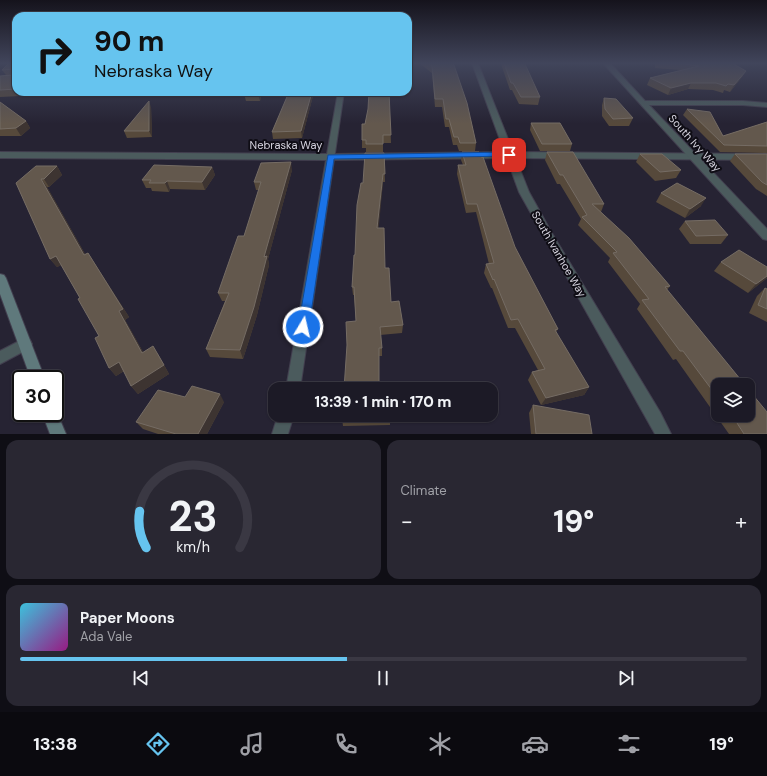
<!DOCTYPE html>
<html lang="en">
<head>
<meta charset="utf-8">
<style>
  body { margin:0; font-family:"DM Sans",sans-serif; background:#292732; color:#f1f3f6; height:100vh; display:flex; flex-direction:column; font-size:15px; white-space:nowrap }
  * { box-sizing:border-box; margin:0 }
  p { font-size:13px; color:#a0a1a7 }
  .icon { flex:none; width:22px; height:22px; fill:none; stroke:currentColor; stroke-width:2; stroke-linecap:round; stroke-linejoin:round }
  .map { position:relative; height:434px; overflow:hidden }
  .sheet { display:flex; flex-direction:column; gap:6px; padding:6px; background:#0f0e15; flex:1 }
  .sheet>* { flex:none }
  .banner { position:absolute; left:12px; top:12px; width:400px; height:84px; border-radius:12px; box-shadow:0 1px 3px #0004,0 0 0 1px #3a3843; background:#66c4ef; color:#111; overflow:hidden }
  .buttons { position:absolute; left:711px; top:378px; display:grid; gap:8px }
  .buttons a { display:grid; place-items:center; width:44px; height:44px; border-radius:8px; background:#1c1a26; box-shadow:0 1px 3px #0004,0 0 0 1px #3a3843; font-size:20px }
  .speed { position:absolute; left:12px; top:370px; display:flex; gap:8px; font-size:20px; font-weight:700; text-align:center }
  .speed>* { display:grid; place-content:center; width:52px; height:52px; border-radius:50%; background:#1c1a26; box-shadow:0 1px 3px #0004,0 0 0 1px #3a3843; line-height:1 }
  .speed .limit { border:2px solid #111; border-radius:6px; background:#fff; color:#111 }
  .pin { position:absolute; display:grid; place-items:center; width:34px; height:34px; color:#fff; margin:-17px; border-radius:8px; box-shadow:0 2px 6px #0006 }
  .me { position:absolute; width:44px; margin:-22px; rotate:9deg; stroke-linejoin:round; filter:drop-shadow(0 0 3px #0008) }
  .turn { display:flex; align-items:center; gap:14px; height:84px; padding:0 16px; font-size:18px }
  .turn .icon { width:52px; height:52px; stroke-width:2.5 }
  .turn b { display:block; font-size:28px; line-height:34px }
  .big { font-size:30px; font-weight:800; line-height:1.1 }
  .sheet .card { flex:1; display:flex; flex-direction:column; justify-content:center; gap:6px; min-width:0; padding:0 14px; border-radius:12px; background:#292732 }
  .sheet .dial { align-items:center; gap:0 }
  .dial svg { height:104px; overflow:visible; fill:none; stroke:#3a3843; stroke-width:7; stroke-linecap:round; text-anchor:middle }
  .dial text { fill:#f1f3f6; stroke:none }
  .song { display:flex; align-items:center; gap:12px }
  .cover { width:48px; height:48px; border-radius:6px; background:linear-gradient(135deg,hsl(190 70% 55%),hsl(310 70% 35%)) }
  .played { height:4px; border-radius:2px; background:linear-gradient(90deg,#66c4ef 45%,#3a3843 45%) }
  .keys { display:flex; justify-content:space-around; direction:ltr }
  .heat { display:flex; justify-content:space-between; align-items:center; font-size:22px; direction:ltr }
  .sheet .tiles { flex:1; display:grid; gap:6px; grid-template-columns:1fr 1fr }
  .card:last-child { grid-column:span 2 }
  .trip { position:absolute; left:268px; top:382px; width:230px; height:40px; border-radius:12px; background:#1c1a26; box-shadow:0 1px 3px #0004,0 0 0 1px #3a3843; font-weight:800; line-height:40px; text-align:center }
  .menu { display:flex; height:64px; justify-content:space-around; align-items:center; background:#0b0a0f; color:#a0a1a7 }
  .menu .icon { width:28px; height:28px }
  .menu .active { color:#66c4ef }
  .menu b { font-size:18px; color:#f1f3f6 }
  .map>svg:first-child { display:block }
</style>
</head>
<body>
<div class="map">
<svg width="767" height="434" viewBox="0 0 767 434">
  <rect width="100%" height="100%" fill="#262333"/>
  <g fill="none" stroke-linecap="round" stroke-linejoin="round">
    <defs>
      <path id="service" d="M509 152 767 154V160L509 158 331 160 327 157 331 154Z"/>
      <g id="minor">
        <path d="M472 63H478L529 192 553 235 660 412 671 434H655L519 192Z"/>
        <path d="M603 63H610L645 101H743L767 103V107L743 105H649L767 229V240L763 239Z"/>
        <path d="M338 92H344L300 389H286L326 160 0 158V152L327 154Z"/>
        <path d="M278 415H294L288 434H272Z"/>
      </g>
      <path id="tertiary" d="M25 338 30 340 32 344 30 348 0 364V351Z"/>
      <g id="secondary">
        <path d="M0 274 4 275 6 278 45 379H31L0 294Z"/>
        <path d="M55 408 66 434H50L42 413H55Z"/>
      </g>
    </defs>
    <use href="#service" stroke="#423f4f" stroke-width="2"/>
    <use href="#minor" stroke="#423f4f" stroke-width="2"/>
    <use href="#tertiary" stroke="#423f4f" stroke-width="2"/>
    <use href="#secondary" stroke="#423f4f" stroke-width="2"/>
    <use href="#service" fill="#4b5b5d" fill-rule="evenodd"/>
    <use href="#minor" fill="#4b5b5d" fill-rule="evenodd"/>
    <use href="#tertiary" fill="#4b5b5d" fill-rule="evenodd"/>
    <use href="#secondary" fill="#5f797c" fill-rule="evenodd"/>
  </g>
  <g fill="#56493b">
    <path d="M16 63V92H102L0 97V76L6 75 2 70Z"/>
    <path d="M419 63H452L476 143 475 151H459L457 145H453L449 127H445L442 107H435L432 73Z"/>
    <path d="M502 63H522L540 97 538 105 519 104 512 90H510L502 67Z"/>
    <path d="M655 63H732L746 71 742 77 730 92 724 90 723 93 713 90 688 89 668 95 647 85 650 78 681 70 655 68Z"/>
    <path d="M262 92 260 101H246L244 94Z"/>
    <path d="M314 92 302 138 273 139 272 132Z"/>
    <path d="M369 92H391V93H389L391 143H383V152H366V148H362V124H365L368 109Z"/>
    <path d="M604 98 633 118 629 126H609L602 116V105Z"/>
    <path d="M0 102 26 121 30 128 21 136H0Z"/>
    <path d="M151 107 152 137 127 138 124 131Z"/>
    <path d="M687 109 723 136 767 122V153L720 152 683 115Z"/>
    <path d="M531 123 572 144 570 151H540L530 130Z"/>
    <path d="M462 152 515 247 558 329 556 332 589 387 584 395 541 405 528 380 532 372 538 370 515 328H508L492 288H491L484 273 486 264H489L476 212 466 213 457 174 458 165H463L461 160Z"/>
    <path d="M547 152 604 204 601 212 670 286 667 290 718 385V415H748L767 434H729L676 359 673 360 637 309 640 304 608 262 610 258 578 225 581 219 560 184H557L545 160Z"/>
    <path d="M384 153 385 182H383L378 228 391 302 403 325 402 333 380 335 382 348V356H379L344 389 356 321 354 295H353L352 287 355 255 363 183Z"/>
    <path d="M640 154 681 170 676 178 655 181 636 162Z"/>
    <path d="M735 154H767V196L756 189 730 161Z"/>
    <path d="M57 166 62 175 49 187H47L85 254 88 253 129 317 125 320 143 352 158 354 169 374 138 394 131 386 124 371 116 376 109 368 99 336 80 298 61 265 57 267 50 259 16 183Z"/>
    <path d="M212 167 215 175 205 190 170 189 169 192 152 191 151 188H146L142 180Z"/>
    <path d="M292 170 268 259 269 265 257 315 243 359 210 357 206 349 225 301H222L218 293 244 236 259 190H256L254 182Z"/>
    <path d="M661 193 701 206 685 218 656 202Z"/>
    <path d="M685 221 728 235 721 244H690L679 229Z"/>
    <path d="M721 262 767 267V278L748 293 714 271Z"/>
    <path d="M765 288 767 289V322L749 313 757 296Z"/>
    <path d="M224 402 207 434H158L143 429 136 422Z"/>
    <path d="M533 405 592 434H531L529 413Z"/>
    <path d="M390 415V425L343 426 342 418Z"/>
  </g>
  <g fill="#3d3431">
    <path d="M746 71 742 77 730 92 734 85Z"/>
    <path d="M691 83 688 89 668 95 671 88Z"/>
    <path d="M259 92H262L260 101 258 94Z"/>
    <path d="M312 92H314L302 138 301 131Z"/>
    <path d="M149 101 151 107 152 137 149 131Z"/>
    <path d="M26 121 30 128 21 136 16 128Z"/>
    <path d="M291 162 292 170 268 259 269 265 257 315 243 359 240 350 264 257Z"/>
    <path d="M57 166 62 175 49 187 44 179Z"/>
    <path d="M212 167 215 175 205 190 202 182Z"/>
    <path d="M383 174V182L378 236 377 228Z"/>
    <path d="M41 179 47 187 90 263 84 255Z"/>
    <path d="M167 181 170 189 169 192 165 183Z"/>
    <path d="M706 198 701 206 685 218 690 209Z"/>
    <path d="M88 253 129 317 125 320 148 361 142 353 119 311Z"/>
    <path d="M56 256 62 265 57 267 50 259Z"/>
    <path d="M767 276V278L766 279 748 293 756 284Z"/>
    <path d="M153 346 169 374 138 394 131 386Z"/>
    <path d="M119 362 125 370 116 376 109 368Z"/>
    <path d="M589 387 584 395 541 405 546 398Z"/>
    <path d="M220 394 224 402 207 434H198Z"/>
  </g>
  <g fill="#63584d" stroke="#756c64">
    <path d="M9 63H16V89L0 90V76L13 75V69L2 70Z"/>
    <path d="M428 63H452L454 65 467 103 476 143H460L458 137H454L449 119H446L443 99H435L432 66Z"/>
    <path d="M504 63 525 64 540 97H521L513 83H511Z"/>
    <path d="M675 63H732L746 71 734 85 728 84 726 86 716 83H691L671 88 650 78 699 66Z"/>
    <path d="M245 92H259L258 94H244Z"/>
    <path d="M289 92H312L301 131 272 132Z"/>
    <path d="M369 92H389L391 135H383V144H366V140H362V124H365L368 109Z"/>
    <path d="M604 98 616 99 633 118 613 119 605 109Z"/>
    <path d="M149 101V131H124Z"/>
    <path d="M0 102 26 121 16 128 0 129Z"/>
    <path d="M687 109 710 112 723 136 767 122V146L724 145Z"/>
    <path d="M531 123H560L572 144H542Z"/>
    <path d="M462 152H479L481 157H483L515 247 558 329 555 330 589 387 546 398 532 372 545 369 518 319 511 320 494 279 493 280 486 264 494 263 477 204H467L458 165H466Z"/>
    <path d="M547 152H573L604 204H592L629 238 670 286 665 287 745 385H718V398L683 351H680L642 300 649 299 613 253 617 252 582 217 587 215 563 175H560Z"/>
    <path d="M365 153H384L385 174H383L377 228H384L385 268H389L391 302 399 301 403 325 380 327 382 348H379V387H390V389H344L347 345 346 322 356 321 354 287H352L354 255H355L357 205 361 183H363Z"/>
    <path d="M640 154H662L681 170 660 172Z"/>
    <path d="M735 154H767V185L762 182Z"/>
    <path d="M291 162 264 257 267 256 254 307 240 350 206 349 229 293H218L238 236H244L261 182H254L261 163Z"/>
    <path d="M154 165 212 167 202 182 167 181 165 183H149L151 180H142Z"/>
    <path d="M36 166H57L44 179H41L84 255 88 253 123 309 119 311 142 353 153 346 164 365 131 386 119 362 109 368 95 338 99 336 78 299 80 298 56 256 50 259 16 183Z"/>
    <path d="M677 183 706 198 690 209 661 193Z"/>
    <path d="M715 220 728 235 696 236 685 221Z"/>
    <path d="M739 250 767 267V276L756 284 721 262Z"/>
    <path d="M765 288 767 289V309L758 305Z"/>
    <path d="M192 386 220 394 198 434H176L136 422 158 390 185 397Z"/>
    <path d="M748 389 767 412V434H744L737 423 731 415H748Z"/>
    <path d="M533 405 589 415 592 434H536Z"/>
    <path d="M342 415H390V417L342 418Z"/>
  </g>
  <linearGradient id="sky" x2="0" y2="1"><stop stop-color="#15131c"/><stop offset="0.51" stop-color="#41455b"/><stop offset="1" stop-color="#41455b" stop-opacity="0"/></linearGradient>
  <rect width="767" height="124" fill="url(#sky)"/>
  <path fill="#1a73e8" stroke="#114b97" d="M509 152 512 153V156L334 159 309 327 308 331 303 332 299 331 298 327 328 155Z"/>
  <g text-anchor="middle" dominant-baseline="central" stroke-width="4" stroke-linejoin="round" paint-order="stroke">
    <g font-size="11" fill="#d6d4df" stroke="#0f0d15">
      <text transform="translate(695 143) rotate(48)">South Ivy Way</text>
      <text x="286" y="145">Nebraska Way</text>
      <text transform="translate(559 254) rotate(60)">South Ivanhoe Way</text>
    </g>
  </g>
</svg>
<div class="buttons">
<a><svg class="icon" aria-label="layers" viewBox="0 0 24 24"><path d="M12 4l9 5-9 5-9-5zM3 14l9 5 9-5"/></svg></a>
</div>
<div class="speed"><div class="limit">30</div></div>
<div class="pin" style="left:509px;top:155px;background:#d93025"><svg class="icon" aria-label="arrive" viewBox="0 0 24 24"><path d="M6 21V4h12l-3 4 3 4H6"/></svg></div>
<svg class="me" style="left:303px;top:327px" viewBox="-20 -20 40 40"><circle r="17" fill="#1a73e8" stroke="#fff" stroke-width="3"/><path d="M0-11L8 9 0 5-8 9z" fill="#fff"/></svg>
<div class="trip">13:39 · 1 min · 170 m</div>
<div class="banner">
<div class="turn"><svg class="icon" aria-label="right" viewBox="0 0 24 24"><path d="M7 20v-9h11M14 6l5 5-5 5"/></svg><div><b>90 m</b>Nebraska Way</div></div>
</div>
</div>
<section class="sheet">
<div class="tiles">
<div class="card dial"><svg viewBox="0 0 100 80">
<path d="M14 69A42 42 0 1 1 86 69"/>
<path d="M14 69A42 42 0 0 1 9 41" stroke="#66c4ef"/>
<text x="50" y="56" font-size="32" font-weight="700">23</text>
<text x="50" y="72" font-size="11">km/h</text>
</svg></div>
<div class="card"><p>Climate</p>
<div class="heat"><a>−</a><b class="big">19°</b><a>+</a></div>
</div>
<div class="card">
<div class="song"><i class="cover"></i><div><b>Paper Moons</b><p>Ada Vale</p></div></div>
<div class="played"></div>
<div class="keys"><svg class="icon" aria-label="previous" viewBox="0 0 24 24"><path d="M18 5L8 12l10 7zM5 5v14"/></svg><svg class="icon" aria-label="pause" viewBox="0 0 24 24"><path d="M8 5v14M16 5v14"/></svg><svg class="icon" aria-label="next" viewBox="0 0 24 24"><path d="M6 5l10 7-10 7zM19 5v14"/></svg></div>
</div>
</div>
</section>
<nav class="menu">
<b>13:38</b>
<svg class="icon active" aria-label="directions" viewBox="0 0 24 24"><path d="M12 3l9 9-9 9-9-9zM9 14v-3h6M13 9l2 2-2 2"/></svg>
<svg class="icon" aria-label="music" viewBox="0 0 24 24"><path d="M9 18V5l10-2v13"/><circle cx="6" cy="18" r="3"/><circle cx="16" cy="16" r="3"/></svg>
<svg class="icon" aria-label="phone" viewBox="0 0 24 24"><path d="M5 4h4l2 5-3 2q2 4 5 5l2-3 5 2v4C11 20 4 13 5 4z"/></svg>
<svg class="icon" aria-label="climate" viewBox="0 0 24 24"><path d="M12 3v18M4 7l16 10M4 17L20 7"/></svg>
<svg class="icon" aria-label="car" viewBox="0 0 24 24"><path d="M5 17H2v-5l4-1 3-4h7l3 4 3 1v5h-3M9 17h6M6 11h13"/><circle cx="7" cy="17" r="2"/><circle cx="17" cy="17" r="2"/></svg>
<svg class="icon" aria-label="filters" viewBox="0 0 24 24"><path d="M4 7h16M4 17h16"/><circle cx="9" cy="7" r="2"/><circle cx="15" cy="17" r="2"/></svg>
<b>19°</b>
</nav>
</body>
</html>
